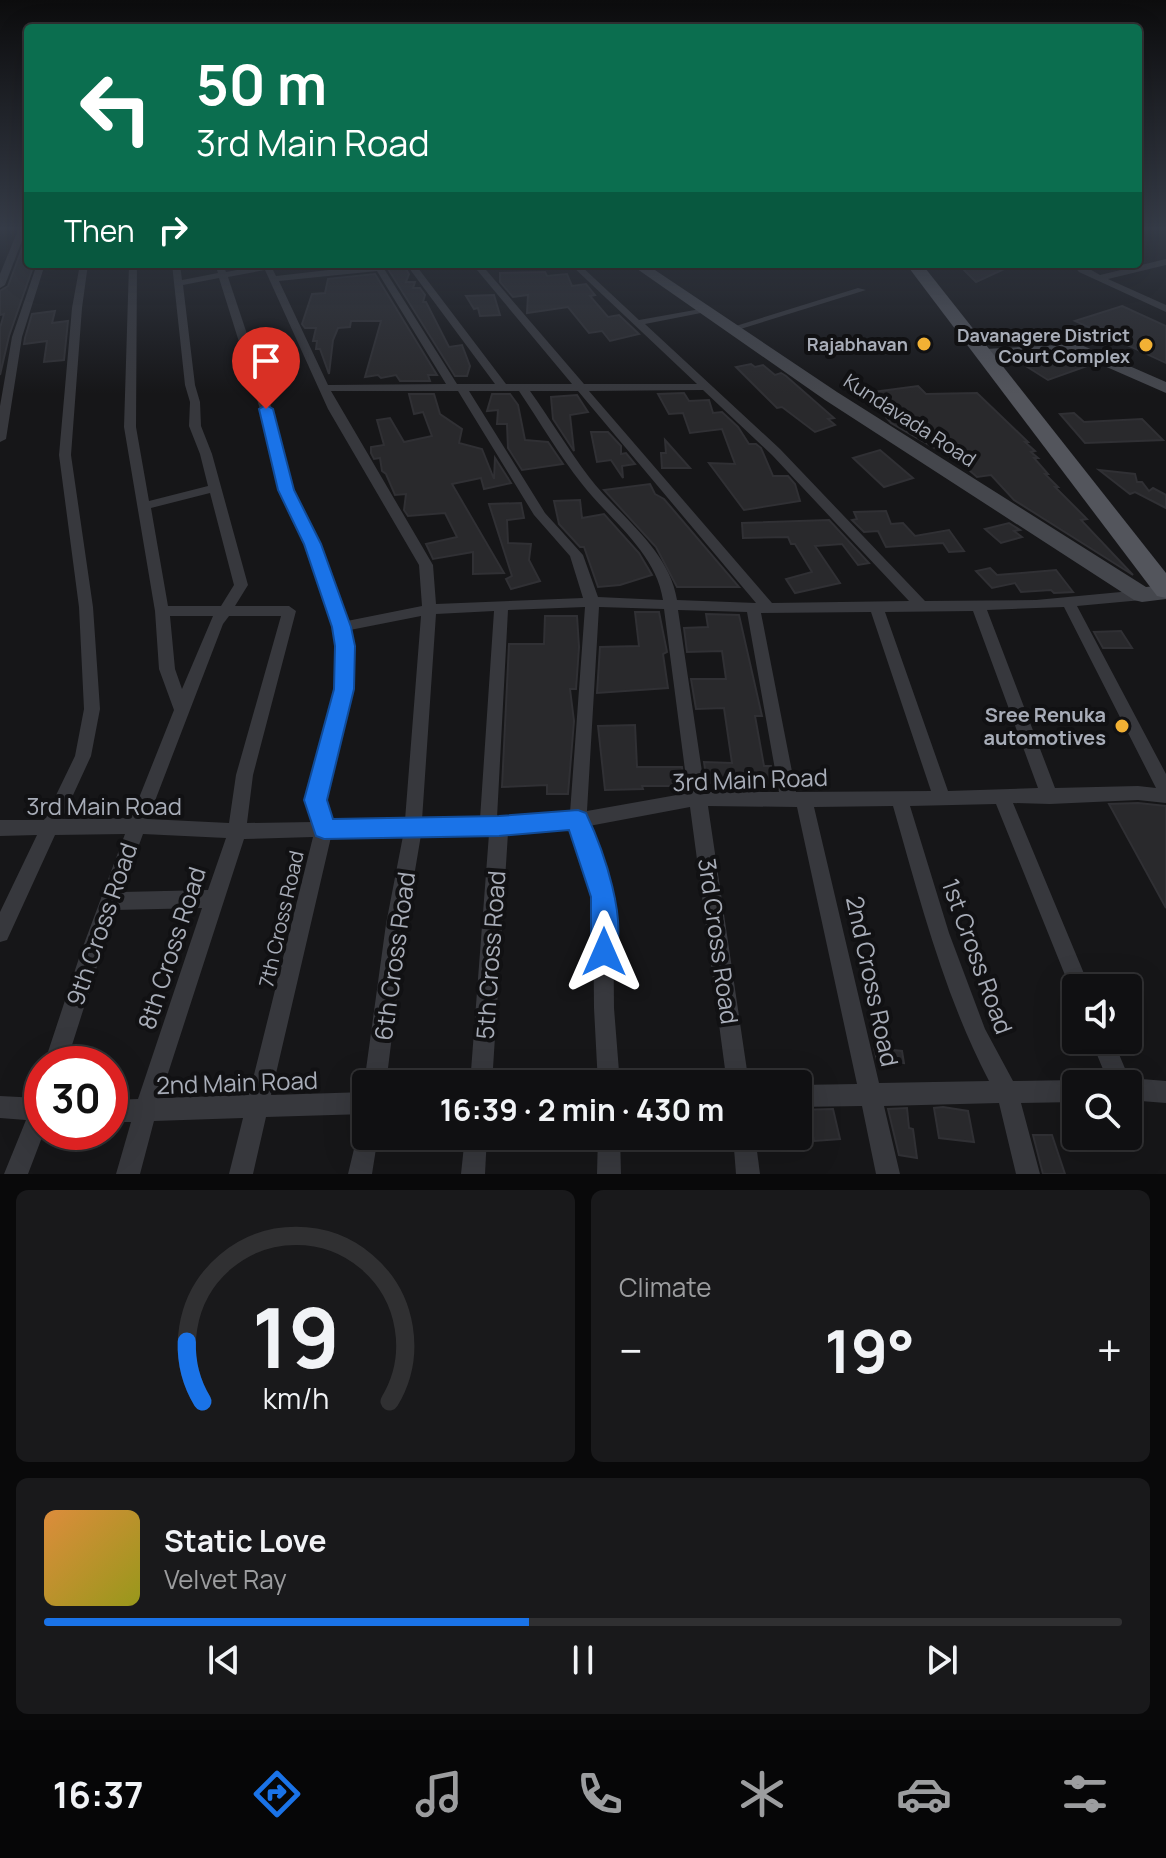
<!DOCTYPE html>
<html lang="en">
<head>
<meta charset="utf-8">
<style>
  body { margin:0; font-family:Manrope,sans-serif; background:#19191b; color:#f1f3f6; height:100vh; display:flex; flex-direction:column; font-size:30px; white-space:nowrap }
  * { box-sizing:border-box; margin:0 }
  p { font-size:26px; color:#9c9d9f }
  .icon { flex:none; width:44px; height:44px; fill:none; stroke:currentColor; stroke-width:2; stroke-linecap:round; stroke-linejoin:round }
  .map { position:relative; height:1174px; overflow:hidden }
  .drawer { display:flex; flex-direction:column; gap:16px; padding:16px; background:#09090a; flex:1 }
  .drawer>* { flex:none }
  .banner { position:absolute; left:24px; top:24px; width:1118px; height:244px; border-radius:8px; box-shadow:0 8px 32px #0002,0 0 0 2px #303032; background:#0b6e4f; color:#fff; overflow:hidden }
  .fabs { position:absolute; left:1062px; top:974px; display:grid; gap:16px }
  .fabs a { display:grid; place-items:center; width:80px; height:80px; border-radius:8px; background:#101012; box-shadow:0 8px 32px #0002,0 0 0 2px #303032; font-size:40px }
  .speed { position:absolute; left:24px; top:1046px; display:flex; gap:16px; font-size:40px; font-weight:700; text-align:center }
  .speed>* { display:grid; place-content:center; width:104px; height:104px; border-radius:50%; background:#101012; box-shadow:0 8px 32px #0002,0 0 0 2px #303032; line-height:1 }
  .speed .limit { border:12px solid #d22; background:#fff; color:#111 }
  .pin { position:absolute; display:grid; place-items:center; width:68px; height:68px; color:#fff; margin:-82px -34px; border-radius:50% 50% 50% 0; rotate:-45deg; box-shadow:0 0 8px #0007 }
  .pin .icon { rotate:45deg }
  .me { position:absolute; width:88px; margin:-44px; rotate:0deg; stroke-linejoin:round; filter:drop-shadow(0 0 6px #0008) }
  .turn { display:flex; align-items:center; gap:28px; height:168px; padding:0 40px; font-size:36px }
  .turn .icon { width:104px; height:104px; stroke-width:2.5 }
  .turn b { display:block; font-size:56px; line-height:68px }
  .then { display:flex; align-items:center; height:76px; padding:0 40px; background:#0003; gap:16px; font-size:30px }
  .big { font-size:60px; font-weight:700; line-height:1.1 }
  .drawer .card { flex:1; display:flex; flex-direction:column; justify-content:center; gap:12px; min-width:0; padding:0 28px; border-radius:12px; background:#19191b }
  .drawer .dial { align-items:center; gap:0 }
  .dial svg { height:208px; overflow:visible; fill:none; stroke:#303032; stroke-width:7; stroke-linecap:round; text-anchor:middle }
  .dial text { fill:#f1f3f6; stroke:none }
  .song { display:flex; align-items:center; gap:24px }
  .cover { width:96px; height:96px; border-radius:12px; background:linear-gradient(135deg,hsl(30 70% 55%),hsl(60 70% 35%)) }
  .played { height:8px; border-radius:4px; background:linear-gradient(90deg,#1a73e8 45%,#303032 45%) }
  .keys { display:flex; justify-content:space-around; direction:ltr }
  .heat { display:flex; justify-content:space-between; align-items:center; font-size:44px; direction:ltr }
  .drawer .tiles { flex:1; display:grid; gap:16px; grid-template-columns:1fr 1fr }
  .card:last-child { grid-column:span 2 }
  .trip { position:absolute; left:352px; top:1070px; width:460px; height:80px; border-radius:8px; background:#101012; box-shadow:0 8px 32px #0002,0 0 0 2px #303032; font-weight:700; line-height:80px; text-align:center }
  .tab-bar { display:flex; height:128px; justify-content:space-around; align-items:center; background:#060607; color:#9c9d9f }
  .tab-bar .icon { width:56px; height:56px }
  .tab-bar .on { color:#1a73e8 }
  .tab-bar b { font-size:36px; color:#f1f3f6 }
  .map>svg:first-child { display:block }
</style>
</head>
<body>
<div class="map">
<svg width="1166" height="1174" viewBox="0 0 1166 1174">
  <rect width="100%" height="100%" fill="#161618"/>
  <g fill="#29292c" stroke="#303034" stroke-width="2">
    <path d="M25 241H28V264H34L9 336 0 375V328L4 314 0 315V291L8 286Z"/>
    <path d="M385 264H403L409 274 406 282H415L413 288H420L425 295 423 302H426L449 347 462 345 470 366 467 376H455Z"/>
    <path d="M958 264H1015L976 282Z"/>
    <path d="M545 272 547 276 567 274 572 286 586 284 595 295 590 296 608 317 619 315 639 334 610 341 602 331 589 333 568 307 527 313 528 295 513 297 500 282V273Z"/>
    <path d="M375 274 437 375H428L430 381H400L396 375 381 378 378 375 365 377 381 321H351L350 327 338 328 333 340 329 374 320 349H316L317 341H313L316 328H305L302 324 312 294 325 293 328 279Z"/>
    <path d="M494 295 500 315 480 316 478 308 474 309 466 296Z"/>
    <path d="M1122 306 1166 326V363L1075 321Z"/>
    <path d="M55 311 52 323 68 321 64 360 44 362 47 341 24 344 25 338 32 314Z"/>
    <path d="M1072 357 1087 366 1048 380 1018 361Z"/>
    <path d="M751 364 755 367 763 365 775 375 781 373 786 376 834 418 828 419 835 425 815 432 782 407 777 408 736 367Z"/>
    <path d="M918 386 926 394 977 393 1028 442H1025L1035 451 1031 452 1038 458H1034L1048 474H1045L1058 487H1055L1087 519 1081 520 1133 575 1014 500 991 475 977 477 962 464 891 423 865 393Z"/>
    <path d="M684 393 689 401 709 400 713 413 722 412 738 427 749 444H756L761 448 773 476H788L795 484 800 501 744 510 709 463 735 464 722 429 690 433 683 413 669 414 658 394Z"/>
    <path d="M409 394H434L440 414 462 429 459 443 482 449 494 479 495 458 511 483 484 489 481 478 452 484 504 573 473 574V552L433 559 426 544 457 537 445 513 408 516 404 510 406 494 395 495 386 474 382 471 380 458 374 459 371 453V447L384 445 377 420 390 418 404 442 432 436 423 412 414 414Z"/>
    <path d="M492 394H510L518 405 525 440 548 442 563 464 522 470 508 448 507 424H497L498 410 487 411Z"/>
    <path d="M577 395 588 412 570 415 574 451 553 419 551 397Z"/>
    <path d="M1074 413 1084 422 1142 419 1163 440 1085 443 1060 414Z"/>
    <path d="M591 432H608L621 446V454L626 453 635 464 622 466 623 478 611 460 597 462Z"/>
    <path d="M665 440 690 468H662L661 453H666Z"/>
    <path d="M880 450 913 478 884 487 853 458Z"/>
    <path d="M1099 470 1135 474 1137 482H1142L1149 491 1153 488 1166 495V508L1135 492 1130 494Z"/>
    <path d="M650 484 655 494 664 499 739 587H677L656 547 604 490Z"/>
    <path d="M580 500 582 518 604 514 639 553 652 575 620 585 598 587 584 547H580L559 524 554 501Z"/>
    <path d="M521 503 524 518 507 520 508 543 531 544 529 560 540 581 511 589 506 579 512 576 489 504Z"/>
    <path d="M886 511 891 524 903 523 915 536 949 530 964 551 949 552 943 543 886 547 878 531 864 532 852 520 857 519 854 512Z"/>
    <path d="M829 520 869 563 858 565 842 544 815 546 840 583 795 593 786 579 812 572 795 544H791L788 537 743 538 742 523Z"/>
    <path d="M1009 523 1020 530 1014 531 1022 537 1001 543 985 529Z"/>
    <path d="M990 568 997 575 1056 570 1073 592 1054 593 1051 590 1021 592 1015 583 992 588 976 571Z"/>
    <path d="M635 612H659L667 652 663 654 668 688 597 693 600 647 639 646Z"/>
    <path d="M706 614 739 615 762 716H755L764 766H771L774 783H707L704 762 732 763 724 708 696 709 691 679H726L722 651 687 652 684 628 708 627Z"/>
    <path d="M545 616H577L579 647 576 689H570L574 721 568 794H547V785L502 787 509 644H544Z"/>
    <path d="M1121 631 1132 648H1103L1094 632Z"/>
    <path d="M635 725 637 767H682L684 783H675L676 786H642L643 789 605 790 598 726Z"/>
    <path d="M1138 803 1166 806V908L1109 804Z"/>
    <path d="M874 1048 902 1051 904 1063 877 1060Z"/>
    <path d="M943 1107 968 1111 974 1142 939 1138 934 1108Z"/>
    <path d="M907 1108 909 1128 913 1129 917 1158 899 1155 888 1109Z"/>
    <path d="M833 1109 840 1139 814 1141 813 1136H798V1110Z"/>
    <path d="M1033 1135H1052L1065 1174H1043Z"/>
  </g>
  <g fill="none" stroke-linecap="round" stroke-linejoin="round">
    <g fill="#37383d" fill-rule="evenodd">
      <path d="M18 230H26L5 285 0 288V274Z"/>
      <path d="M1166 259V265L1108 279 1166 305V312L1079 272 1072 264H1081L1100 275Z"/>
      <path d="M37 264H45L22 337 6 439 0 442V406L12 337Z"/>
      <path d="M80 264H88L82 308 71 455 93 607 100 709 91 756 62 819 131 818 174 710 159 669 155 611 124 427 129 264H137L136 427 149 501 208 486 200 454 189 426 190 402 185 385 172 264H180L182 280 218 273 215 264H223L226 272 270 264 276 276 381 264 457 384H495L406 264H415L506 384H572L472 264H481L584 384H697L570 264H579L639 320 706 308V312L645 324 780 449 925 601 1036 600 1142 590 1147 592 1149 595 1142 600 1077 606 1166 774V803L1138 800 1050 804 1013 803 1090 988H1076V996L1073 995 996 804 910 806 949 933 985 1029 1013 1081 1076 1080 1084 1084H1076V1102L1021 1103 1040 1174H1016L999 1103 884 1106 900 1174H876L862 1106 798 1107V1085L857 1084 797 807 708 806 749 1084H727L690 807 589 826 613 897 614 1008 620 1084H598L594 1008 593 897 572 828 508 833 492 1084H470L489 834 421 835 406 924 386 1084H366V1089L364 1084 386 924 403 836 331 837 271 1095 366 1092V1114L266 1117 253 1174H229L243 1118 154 1121 140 1174H116L131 1122H110V1100L138 1099 202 908 115 910 66 1064H44L81 952 125 834 55 835 7 940 0 942V912L37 835 0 836V820H44L75 756 84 709 79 607 59 455 72 308ZM265 270 328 409 419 565 422 606 347 621 320 544 292 490 272 409 228 277ZM377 271 446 384 328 385 279 281ZM219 278 260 409 280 490 306 544 335 627 338 646 336 689 306 800 313 822 247 823 253 775 296 611 289 606H235L248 585 212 454 201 426 200 402 195 385 183 285ZM703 390 772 455 909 601 772 603 589 391ZM331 391H458L534 515 570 556 583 598 436 604 433 565ZM469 391H519C540 422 559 455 582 484 609 519 656 552 663 600L598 597 583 555 545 513ZM530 391H578L756 603 677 600C669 549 619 516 589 477 568 449 550 419 530 391ZM210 493 234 585 221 606H168L151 508ZM585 607 570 813 497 818 508 610ZM599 607 664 609 688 793 587 811ZM1064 607 1156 788 1138 786 1055 788 987 610ZM678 610 747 612 779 792H705ZM494 611 480 819 422 820 436 614ZM973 611 1038 788 948 791 885 612ZM871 612 931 791 796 792 761 613ZM170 616H213L182 689 175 669ZM229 616H281L236 775 229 823 148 819 223 624ZM421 616 405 820 331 822 324 800 352 689V646L350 630ZM893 806C920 900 944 995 989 1081L879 1083 814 807ZM143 834 226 838 208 890 122 892ZM313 837 249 1095 160 1098 244 839Z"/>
      <path d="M858 288 866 290 734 331 726 329Z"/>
      <path d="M1091 1040H1113L1129 1078 1166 1081V1103L1128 1100V1084H1109Z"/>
      <path d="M0 1096 38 1098 42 1097V1132H44L28 1174H4L26 1120 0 1118Z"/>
      <path d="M366 1125V1136H378L372 1174H348L359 1128Z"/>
      <path d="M465 1136H487L485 1174H461Z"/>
      <path d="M598 1136H620L621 1174H597Z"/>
      <path d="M733 1136H755L760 1174H736Z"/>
    </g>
    <g fill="#45474d" fill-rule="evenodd">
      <path d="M630 264H646L837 392 1146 587 1166 585V599L1142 602 1134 600 825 400Z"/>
      <path d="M1079 344 1166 382V393L1077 354 985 359 977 354 985 349Z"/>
    </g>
    <path fill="#53555c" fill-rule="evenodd" d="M906 264H922L1166 573V598L1157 596Z"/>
  </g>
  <linearGradient id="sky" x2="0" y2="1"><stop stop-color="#0c0c0d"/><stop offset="0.58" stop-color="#363c48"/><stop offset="1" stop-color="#363c48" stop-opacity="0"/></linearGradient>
  <rect width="1166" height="394" fill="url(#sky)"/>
  <path fill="#1a73e8" stroke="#114b97" stroke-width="2" d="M266 405 273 409 294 490 321 544 351 627 355 646 354 689 327 800 333 819 499 816 578 810 586 813C603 849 630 923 613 961L604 965 594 961 591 952V897L569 830 499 836 324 839 316 836 304 800 334 689 335 646 332 627 304 544 278 490 259 409Z"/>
  <g fill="#f2b134" stroke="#111113" stroke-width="3">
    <circle cx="924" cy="344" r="8"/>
    <circle cx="1146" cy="345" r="8"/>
    <circle cx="1122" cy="726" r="8"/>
  </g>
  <g text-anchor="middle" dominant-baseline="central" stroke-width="8" stroke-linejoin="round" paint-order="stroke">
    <g font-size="18" font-weight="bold" fill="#a8adb8" stroke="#111113" text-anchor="end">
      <text x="1130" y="335">Davanagere District<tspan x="1130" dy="21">Court Complex</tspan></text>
      <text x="908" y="344">Rajabhavan</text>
    </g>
    <g font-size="20" fill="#a8adb8" stroke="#111113">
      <text transform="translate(910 420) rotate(33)">Kundavada Road</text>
      <text transform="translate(281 919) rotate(-77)">7th Cross Road</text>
    </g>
    <g font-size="20" font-weight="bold" fill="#a8adb8" stroke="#111113" text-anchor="end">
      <text x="1106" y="714">Sree Renuka<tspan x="1106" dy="23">automotives</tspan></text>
    </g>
    <g font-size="24" fill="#a8adb8" stroke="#111113">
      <text transform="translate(750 779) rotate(-2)">3rd Main Road</text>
      <text x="104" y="805">3rd Main Road</text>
      <text transform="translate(101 924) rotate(-71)">9th Cross Road</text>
      <text transform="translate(719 941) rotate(82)">3rd Cross Road</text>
      <text transform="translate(171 948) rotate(-72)">8th Cross Road</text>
      <text transform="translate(490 955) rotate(-86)">5th Cross Road</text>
      <text transform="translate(394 956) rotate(-82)">6th Cross Road</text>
      <text transform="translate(978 956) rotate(70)">1st Cross Road</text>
      <text transform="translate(873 981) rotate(78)">2nd Cross Road</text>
      <text transform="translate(237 1082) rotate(-2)">2nd Main Road</text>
    </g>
  </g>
</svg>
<div class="fabs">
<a><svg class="icon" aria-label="sound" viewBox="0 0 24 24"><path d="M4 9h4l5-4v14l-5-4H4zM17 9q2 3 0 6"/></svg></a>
<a><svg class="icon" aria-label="search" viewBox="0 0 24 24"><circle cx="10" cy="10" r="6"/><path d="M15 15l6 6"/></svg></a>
</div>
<div class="speed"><div class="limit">30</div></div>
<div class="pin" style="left:266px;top:409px;background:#d93025"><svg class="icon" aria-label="arrive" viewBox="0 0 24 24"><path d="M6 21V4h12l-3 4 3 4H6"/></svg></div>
<svg class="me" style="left:604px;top:952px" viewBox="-20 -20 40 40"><path d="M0-17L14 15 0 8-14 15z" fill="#1a73e8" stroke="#fff" stroke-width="4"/></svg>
<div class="trip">16:39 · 2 min · 430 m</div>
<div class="banner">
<div class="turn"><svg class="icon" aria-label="left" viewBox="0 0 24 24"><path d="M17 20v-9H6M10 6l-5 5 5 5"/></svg><div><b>50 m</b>3rd Main Road</div></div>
<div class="then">Then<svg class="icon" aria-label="right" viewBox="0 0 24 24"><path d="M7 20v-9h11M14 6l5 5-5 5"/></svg></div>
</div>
</div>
<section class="drawer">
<div class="tiles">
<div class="card dial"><svg viewBox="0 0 100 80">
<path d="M14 69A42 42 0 1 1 86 69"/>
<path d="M14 69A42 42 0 0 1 8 46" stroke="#1a73e8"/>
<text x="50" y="56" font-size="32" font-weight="700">19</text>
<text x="50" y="72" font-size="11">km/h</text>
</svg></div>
<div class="card"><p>Climate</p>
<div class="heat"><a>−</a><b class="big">19°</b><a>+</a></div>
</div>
<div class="card">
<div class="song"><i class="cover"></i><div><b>Static Love</b><p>Velvet Ray</p></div></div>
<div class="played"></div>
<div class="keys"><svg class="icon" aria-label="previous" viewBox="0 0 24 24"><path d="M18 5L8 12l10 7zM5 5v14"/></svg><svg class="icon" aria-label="pause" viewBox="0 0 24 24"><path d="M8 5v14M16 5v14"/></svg><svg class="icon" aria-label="next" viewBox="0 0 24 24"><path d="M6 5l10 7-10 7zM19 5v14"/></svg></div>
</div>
</div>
</section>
<nav class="tab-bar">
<b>16:37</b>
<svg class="icon on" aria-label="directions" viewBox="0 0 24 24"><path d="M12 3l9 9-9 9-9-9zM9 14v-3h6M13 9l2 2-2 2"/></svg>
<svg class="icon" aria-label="music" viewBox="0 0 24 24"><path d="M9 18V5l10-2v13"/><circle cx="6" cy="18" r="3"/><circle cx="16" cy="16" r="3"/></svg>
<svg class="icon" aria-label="phone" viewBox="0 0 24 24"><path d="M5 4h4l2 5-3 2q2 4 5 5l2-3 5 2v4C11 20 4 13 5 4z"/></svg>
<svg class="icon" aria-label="climate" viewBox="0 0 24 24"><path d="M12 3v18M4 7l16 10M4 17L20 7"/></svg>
<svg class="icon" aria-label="car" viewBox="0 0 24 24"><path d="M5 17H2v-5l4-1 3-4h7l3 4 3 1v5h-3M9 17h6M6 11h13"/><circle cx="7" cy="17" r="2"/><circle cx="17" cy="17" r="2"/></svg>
<svg class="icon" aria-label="filters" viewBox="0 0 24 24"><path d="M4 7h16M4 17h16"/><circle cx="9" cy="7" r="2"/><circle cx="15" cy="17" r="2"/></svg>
</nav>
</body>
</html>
